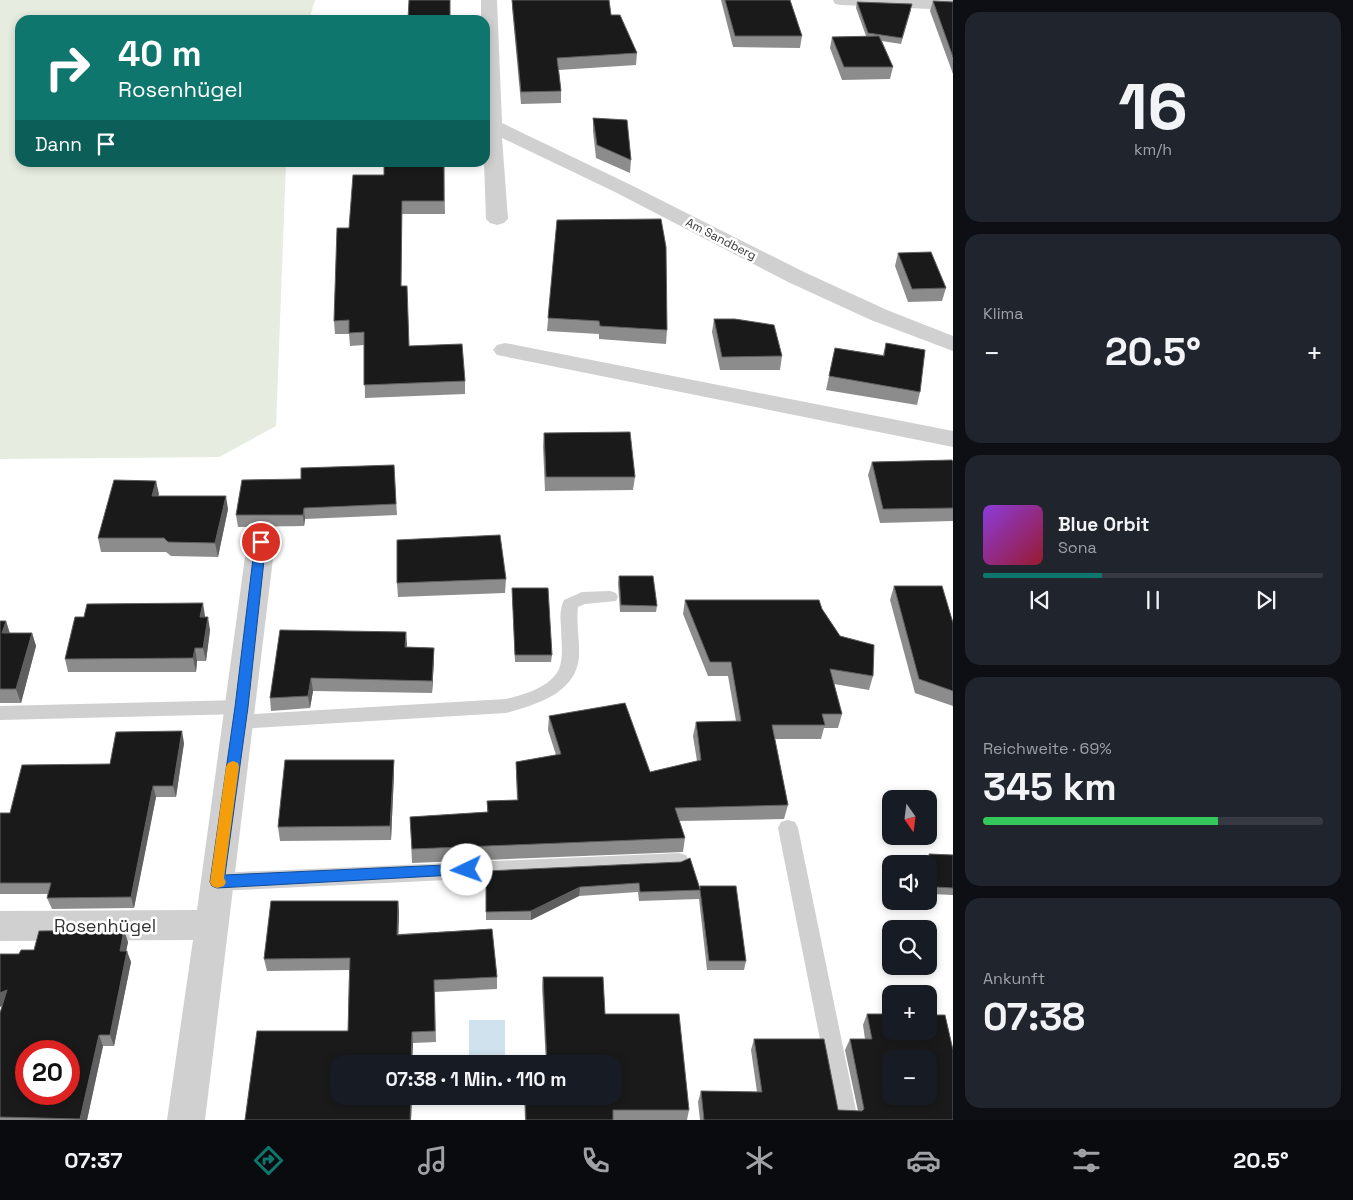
<!DOCTYPE html>
<html lang="de">
<head>
<meta charset="utf-8">
<style>
  body { margin:0; font-family:"Space Grotesk",sans-serif; background:#20242c; color:#f1f3f6; height:100vh; display:flex; flex-direction:column; font-size:19px; white-space:nowrap }
  * { box-sizing:border-box; margin:0 }
  p { font-size:16px; color:#9ea1a6 }
  .icon { flex:none; width:28px; height:28px; fill:none; stroke:currentColor; stroke-width:2; stroke-linecap:round; stroke-linejoin:round }
  .map { position:relative; flex:1; overflow:hidden }
  .sheet { display:flex; flex-direction:column; gap:12px; padding:12px; background:#0d0f14; width:400px }
  .sheet>* { flex:none }
  .hud { position:absolute; left:15px; top:15px; width:475px; height:152px; border-radius:15px; box-shadow:0 2px 8px #0003; background:#0f766e; color:#fff; overflow:hidden }
  .needle { width:32px; rotate:166deg }
  .tools { position:absolute; left:882px; top:790px; display:grid; gap:10px }
  .tools a { display:grid; place-items:center; width:55px; height:55px; border-radius:10px; background:#171b24; box-shadow:0 2px 8px #0003; font-size:25px }
  .speed { position:absolute; left:15px; top:1040px; display:flex; gap:10px; font-size:25px; font-weight:700; text-align:center }
  .speed>* { display:grid; place-content:center; width:65px; height:65px; border-radius:50%; background:#171b24; box-shadow:0 2px 8px #0003; line-height:1 }
  .speed .limit { border:8px solid #d22; background:#fff; color:#111 }
  .pin { position:absolute; display:grid; place-items:center; width:42px; height:42px; color:#fff; margin:-21px; border:2px solid #fff; border-radius:50%; box-shadow:0 1px 5px #0007 }
  .me { position:absolute; width:55px; margin:-28px; rotate:267deg; stroke-linejoin:round; filter:drop-shadow(0 0 4px #0008) }
  .turn { display:flex; align-items:center; gap:18px; height:105px; padding:0 20px; font-size:22px }
  .turn .icon { width:65px; height:65px; stroke-width:2.5 }
  .turn b { display:block; font-size:35px; line-height:42px }
  .then { display:flex; align-items:center; height:48px; padding:0 20px; background:#0003; gap:10px; font-size:19px }
  .big { font-size:38px; font-weight:800; line-height:1.1 }
  .sheet .card { flex:1; display:flex; flex-direction:column; justify-content:center; gap:8px; min-width:0; padding:0 18px; border-radius:15px; background:#20242c }
  .sheet .dial { align-items:center; gap:0 }
  .dial b { font-size:65px; line-height:1 }
  .song { display:flex; align-items:center; gap:15px }
  .cover { width:60px; height:60px; border-radius:8px; background:linear-gradient(135deg,hsl(270 70% 55%),hsl(350 70% 35%)) }
  .played { height:5px; border-radius:2px; background:linear-gradient(90deg,#0f766e 35%,#363941 35%) }
  .keys { display:flex; justify-content:space-around; direction:ltr }
  .heat { display:flex; justify-content:space-between; align-items:center; font-size:28px; direction:ltr }
  .charge { height:8px; border-radius:4px; background:linear-gradient(90deg,#34c759 69%,#363941 0) }
  .trip { position:absolute; left:330px; top:1055px; width:292px; height:50px; border-radius:15px; background:#171b24; box-shadow:0 2px 8px #0003; font-weight:800; line-height:50px; text-align:center }
  .tab-bar { display:flex; height:80px; justify-content:space-around; align-items:center; background:#090b0e; color:#9ea1a6 }
  .tab-bar .icon { width:35px; height:35px }
  .tab-bar .current { color:#0f766e }
  .tab-bar b { font-size:22px; color:#f1f3f6 }
  main { display:flex; flex:1; min-height:0 }
  .map>svg:first-child { display:block }
</style>
</head>
<body>
<main>
<div class="map">
<svg width="953" height="1120" viewBox="0 0 953 1120">
  <rect width="100%" height="100%" fill="#fff"/>
  <path fill="#e6ecdf" d="M0 0H315L309 20H20V162L286 163 276 426 219 457 0 459Z"/>
  <rect fill="#cfe2ee" x="469" y="1020" width="36" height="44"/>
  <g fill="none" stroke-linecap="round" stroke-linejoin="round">
    <g fill="#d0d0d0" fill-rule="evenodd">
      <path d="M610 591 616 593 618 597 616 601 585 604 578 607C576 624 580 641 579 658 575 694 535 705 506 713L239 729 233 727 230 722 233 717 239 715 506 699C523 695 551 687 559 669 564 656 561 640 561 626 560 617 560 608 564 600L582 592Z"/>
      <path d="M241 700 247 702 250 707 247 712 241 714 0 720V706Z"/>
      <path d="M788 820 795 822 798 828 858 1120H836L778 828 781 822Z"/>
      <path d="M679 853 686 855 689 861 686 867 679 869 217 891 210 888 207 882 210 876 217 873Z"/>
    </g>
    <g fill="#d0d0d0" fill-rule="evenodd">
      <path d="M481 0H497L502 123 631 185 804 272 887 310 953 336V351L871 320 788 282 617 193 502 138 508 219 504 223 497 225 490 223 486 219 484 162 485 20H481Z"/>
      <path d="M833 0H953V10L841 5 835 4Z"/>
      <path d="M505 343 953 431V447L497 355 493 350 497 345Z"/>
      <path d="M261 533 271 535 275 542 205 1120H167L193 940 0 941V911L197 910 247 542 251 535Z"/>
    </g>
  </g>
  <g fill="#8c8c8c">
    <path d="M512 0H609L611 15 637 53 636 65 559 70 561 91V103L521 104 512 7Z"/>
    <path d="M721 0H790L802 36 800 48 733 47Z"/>
    <path d="M933 1 953 2V74L930 11Z"/>
    <path d="M857 2 911 10 901 44 882 41 893 67 890 79 842 80 830 48 832 37 866 36 856 8Z"/>
    <path d="M593 118 631 160 630 173 596 158 593 131Z"/>
    <path d="M444 162 445 214H402L401 286 409 346 465 381V394L365 398 364 345 350 346 349 334H335L334 321 349 228 384 175Z"/>
    <path d="M557 220 667 330 666 344 599 339V334L547 331Z"/>
    <path d="M898 253 946 288 942 301 908 302 895 266Z"/>
    <path d="M714 319 782 356 780 370H720L712 332Z"/>
    <path d="M886 343 920 392 917 405 826 390 835 348 883 355Z"/>
    <path d="M544 433 635 477 633 490 545 491 543 446Z"/>
    <path d="M872 462H953V521L880 523 868 475Z"/>
    <path d="M394 465 397 515 305 519 304 526 238 527 236 515 301 479Z"/>
    <path d="M156 481 158 496 228 509 218 557 171 556 166 552H101L98 538Z"/>
    <path d="M619 576 657 606 656 612H620L618 583Z"/>
    <path d="M506 579 505 593 398 597 397 583Z"/>
    <path d="M894 586 953 623V706L915 693 890 600Z"/>
    <path d="M512 588 552 655 551 662H515Z"/>
    <path d="M685 600 822 609 840 636 873 676 869 690 834 684 842 714 838 728H824L821 739H775L788 805 784 819 679 821 685 838 683 852 412 863 410 817 487 812V801L517 800 516 776V762L556 755 548 730 549 716 650 772 697 761 693 736 696 722 736 721 728 676H708L683 614Z"/>
    <path d="M205 617 210 630 206 661H197L196 672H68L65 659Z"/>
    <path d="M0 621H6L10 633H32L36 646 21 703H0Z"/>
    <path d="M280 630 407 644 406 647 434 648V660L432 693 313 691 310 708 271 711 270 698Z"/>
    <path d="M184 743 176 797H156L134 908 52 909 47 898 48 894H0V813H10L110 764Z"/>
    <path d="M394 773 391 840 280 841 278 827Z"/>
    <path d="M929 854 953 855V895L932 894 929 874V864H927V860Z"/>
    <path d="M486 871 700 887 746 961 744 970H707L699 899 639 901 638 892 579 896 531 920H486Z"/>
    <path d="M271 901H398L399 913 398 934 492 929 497 977V989L435 992 436 1042 413 1043 412 1064H339V1096H412L411 1120H245L257 1031H348L349 970 267 971 264 959Z"/>
    <path d="M128 942 126 951 131 962 114 1046H103L87 1120H0V1013L19 954 34 950Z"/>
    <path d="M543 977 605 1014 689 1110 687 1120H525L524 1096H614V1064H546L542 987Z"/>
    <path d="M867 1014 953 1120H700L698 1102 701 1091 757 1092 751 1050 754 1039 838 1110 858 1111 845 1050 850 1039H865L863 1025Z"/>
  </g>
  <g fill="#5f5f5f">
    <path d="M156 481 159 494 155 509 152 496Z"/>
    <path d="M226 496 228 509 218 557 215 543Z"/>
    <path d="M304 508 305 519 304 526 303 515Z"/>
    <path d="M203 603 205 616 203 630 200 617Z"/>
    <path d="M208 617 210 630 206 661 203 648Z"/>
    <path d="M6 621 10 635 2 633Z"/>
    <path d="M406 632 407 644 405 660V647Z"/>
    <path d="M32 633 36 646 21 703 16 689Z"/>
    <path d="M195 648 197 661 196 672 193 658Z"/>
    <path d="M434 648V660L432 693V681Z"/>
    <path d="M311 678 313 691 310 708 308 696Z"/>
    <path d="M182 731 184 743 176 797 173 786Z"/>
    <path d="M394 760V773L391 840 390 826Z"/>
    <path d="M153 786 156 797 134 908 131 897Z"/>
    <path d="M580 887 579 896 531 920V911Z"/>
    <path d="M398 901 399 913 398 947 397 935Z"/>
    <path d="M124 930 128 942 124 962 120 951Z"/>
    <path d="M127 951 131 962 114 1046 110 1035Z"/>
    <path d="M7 990 12 1001 0 1007V993Z"/>
    <path d="M412 1032 413 1043 412 1064H411Z"/>
    <path d="M99 1035 103 1046 87 1120H81L80 1119Z"/>
    <path d="M411 1096H412L411 1120H410Z"/>
  </g>
  <g fill="#1a1a1a" stroke="#5f5f5f" fill-rule="evenodd">
    <path d="M409 0H450V20H408Z"/>
    <path d="M512 0H609L611 15H620L637 53 557 58 561 91 521 92Z"/>
    <path d="M725 0H790L802 36H735Z"/>
    <path d="M933 1 953 2V57Z"/>
    <path d="M857 2 912 4 902 38 868 33Z"/>
    <path d="M879 36 893 67H844L832 37Z"/>
    <path d="M593 118 627 120 631 160 597 145Z"/>
    <path d="M384 162H444V201H402L401 286H407L409 346 462 344 465 381 364 385V332L349 333V320L334 321 337 228H349L353 175H384Z"/>
    <path d="M661 219 666 247 667 330 600 326 599 321 548 318 557 220Z"/>
    <path d="M931 252 946 288 912 289 898 253Z"/>
    <path d="M714 319H735L774 325 782 356 722 357Z"/>
    <path d="M886 343 925 350 920 392 829 376 835 348 884 356Z"/>
    <path d="M630 432 635 477H546L544 433Z"/>
    <path d="M952 460 953 462V508L883 509 872 462Z"/>
    <path d="M394 465 396 504 304 508 303 515H236L242 480 301 479V468Z"/>
    <path d="M114 480 156 481 152 496H226L215 543 168 542 164 538H98Z"/>
    <path d="M500 535 506 579 397 583V540Z"/>
    <path d="M619 576H653L657 606 621 605Z"/>
    <path d="M894 586H942L953 623V691L919 679Z"/>
    <path d="M512 588H548L552 655H515Z"/>
    <path d="M685 600H819L822 609 840 636 874 645 873 676 830 669 842 714H822L825 725H772L788 805 675 808 685 838 412 849 410 817 488 812 487 801 518 800 516 762 561 754 549 716 625 703 650 772 701 760 696 722 741 721 731 662H710Z"/>
    <path d="M203 603 200 617H208L203 648H195L193 658 65 659 75 617H84L87 604Z"/>
    <path d="M0 621H6L2 633H32L16 689H0Z"/>
    <path d="M280 630 406 632 405 647 434 648 432 681 311 678 308 696 270 698Z"/>
    <path d="M182 731 173 786H153L131 897 47 898 51 883H0V813H10L22 765 110 764 116 732Z"/>
    <path d="M285 760H394L390 826 278 827Z"/>
    <path d="M929 854 953 855V888L935 887Z"/>
    <path d="M690 858 700 889V886H736L746 961H709L700 890 640 892 639 883 580 887 531 911 486 912V871L681 862Z"/>
    <path d="M271 901H398L397 935 492 929 497 977 434 980 435 1031 412 1032 411 1064H339V1096H411L410 1120H245L257 1031H348L350 958 264 959Z"/>
    <path d="M124 930 120 951H127L110 1035H99L80 1119 0 1117V1013L7 990 0 993V954H19L21 950H34L39 931ZM26 1051H69V1094H26Z"/>
    <path d="M543 977H603L605 1014H679L689 1110H613V1120H526L525 1096H614V1064H547Z"/>
    <path d="M867 1014H891V1031H929V1015H945L953 1050V1120H704L701 1091 762 1092 754 1039H824L838 1110 862 1111 864 1109 850 1039H872ZM891 1059H929V1096H891Z"/>
  </g>
  <path fill="#1a73e8" stroke="#114b97" d="M261 538 266 542 248 707 225 875 467 864 472 866 474 870 472 874 217 888 212 886 210 882 235 707 255 542Z"/>
  <path fill="#f59e0b" d="M233 761 238 763 239 767 224 878 226 882 224 886 217 888 212 886 210 882 226 767 228 763Z"/>
  <g text-anchor="middle" dominant-baseline="central" stroke-width="5" stroke-linejoin="round" paint-order="stroke">
    <g font-size="12" fill="#333" stroke="#fff">
      <text transform="translate(721 239) rotate(27)">Am Sandberg</text>
    </g>
    <g font-size="18" fill="#333" stroke="#fff">
      <text x="105" y="925">Rosenhügel</text>
    </g>
  </g>
</svg>
<div class="tools">
<a><svg class="needle" viewBox="-14 -14 28 28"><path d="M0-13l5 13h-10z" fill="#e53935"/><path d="M0 13l5-13h-10z" fill="#9ea1a6"/></svg></a>
<a><svg class="icon" aria-label="sound" viewBox="0 0 24 24"><path d="M4 9h4l5-4v14l-5-4H4zM17 9q2 3 0 6"/></svg></a>
<a><svg class="icon" aria-label="search" viewBox="0 0 24 24"><circle cx="10" cy="10" r="6"/><path d="M15 15l6 6"/></svg></a>
<a>+</a>
<a>−</a>
</div>
<div class="speed"><div class="limit">20</div></div>
<div class="pin" style="left:261px;top:542px;background:#d93025"><svg class="icon" aria-label="arrive" viewBox="0 0 24 24"><path d="M6 21V4h12l-3 4 3 4H6"/></svg></div>
<svg class="me" style="left:467px;top:870px" viewBox="-20 -20 40 40"><circle r="19" fill="#fff"/><path d="M0-13L10 11 0 6-10 11z" fill="#1a73e8"/></svg>
<div class="trip">07:38 · 1 Min. · 110 m</div>
<div class="hud">
<div class="turn"><svg class="icon" aria-label="right" viewBox="0 0 24 24"><path d="M7 20v-9h11M14 6l5 5-5 5"/></svg><div><b>40 m</b>Rosenhügel</div></div>
<div class="then">Dann<svg class="icon" aria-label="arrive" viewBox="0 0 24 24"><path d="M6 21V4h12l-3 4 3 4H6"/></svg></div>
</div>
</div>
<section class="sheet">
<div class="card dial"><b>16</b><p>km/h</p></div>
<div class="card"><p>Klima</p>
<div class="heat"><a>−</a><b class="big">20.5°</b><a>+</a></div>
</div>
<div class="card">
<div class="song"><i class="cover"></i><div><b>Blue Orbit</b><p>Sona</p></div></div>
<div class="played"></div>
<div class="keys"><svg class="icon" aria-label="previous" viewBox="0 0 24 24"><path d="M18 5L8 12l10 7zM5 5v14"/></svg><svg class="icon" aria-label="pause" viewBox="0 0 24 24"><path d="M8 5v14M16 5v14"/></svg><svg class="icon" aria-label="next" viewBox="0 0 24 24"><path d="M6 5l10 7-10 7zM19 5v14"/></svg></div>
</div>
<div class="card"><p>Reichweite · 69%</p><b class="big">345 km</b><div class="charge"></div></div>
<div class="card"><p>Ankunft</p><b class="big">07:38</b></div>
</section>
</main>
<nav class="tab-bar">
<b>07:37</b>
<svg class="icon current" aria-label="directions" viewBox="0 0 24 24"><path d="M12 3l9 9-9 9-9-9zM9 14v-3h6M13 9l2 2-2 2"/></svg>
<svg class="icon" aria-label="music" viewBox="0 0 24 24"><path d="M9 18V5l10-2v13"/><circle cx="6" cy="18" r="3"/><circle cx="16" cy="16" r="3"/></svg>
<svg class="icon" aria-label="phone" viewBox="0 0 24 24"><path d="M5 4h4l2 5-3 2q2 4 5 5l2-3 5 2v4C11 20 4 13 5 4z"/></svg>
<svg class="icon" aria-label="climate" viewBox="0 0 24 24"><path d="M12 3v18M4 7l16 10M4 17L20 7"/></svg>
<svg class="icon" aria-label="car" viewBox="0 0 24 24"><path d="M5 17H2v-5l4-1 3-4h7l3 4 3 1v5h-3M9 17h6M6 11h13"/><circle cx="7" cy="17" r="2"/><circle cx="17" cy="17" r="2"/></svg>
<svg class="icon" aria-label="filters" viewBox="0 0 24 24"><path d="M4 7h16M4 17h16"/><circle cx="9" cy="7" r="2"/><circle cx="15" cy="17" r="2"/></svg>
<b>20.5°</b>
</nav>
</body>
</html>
